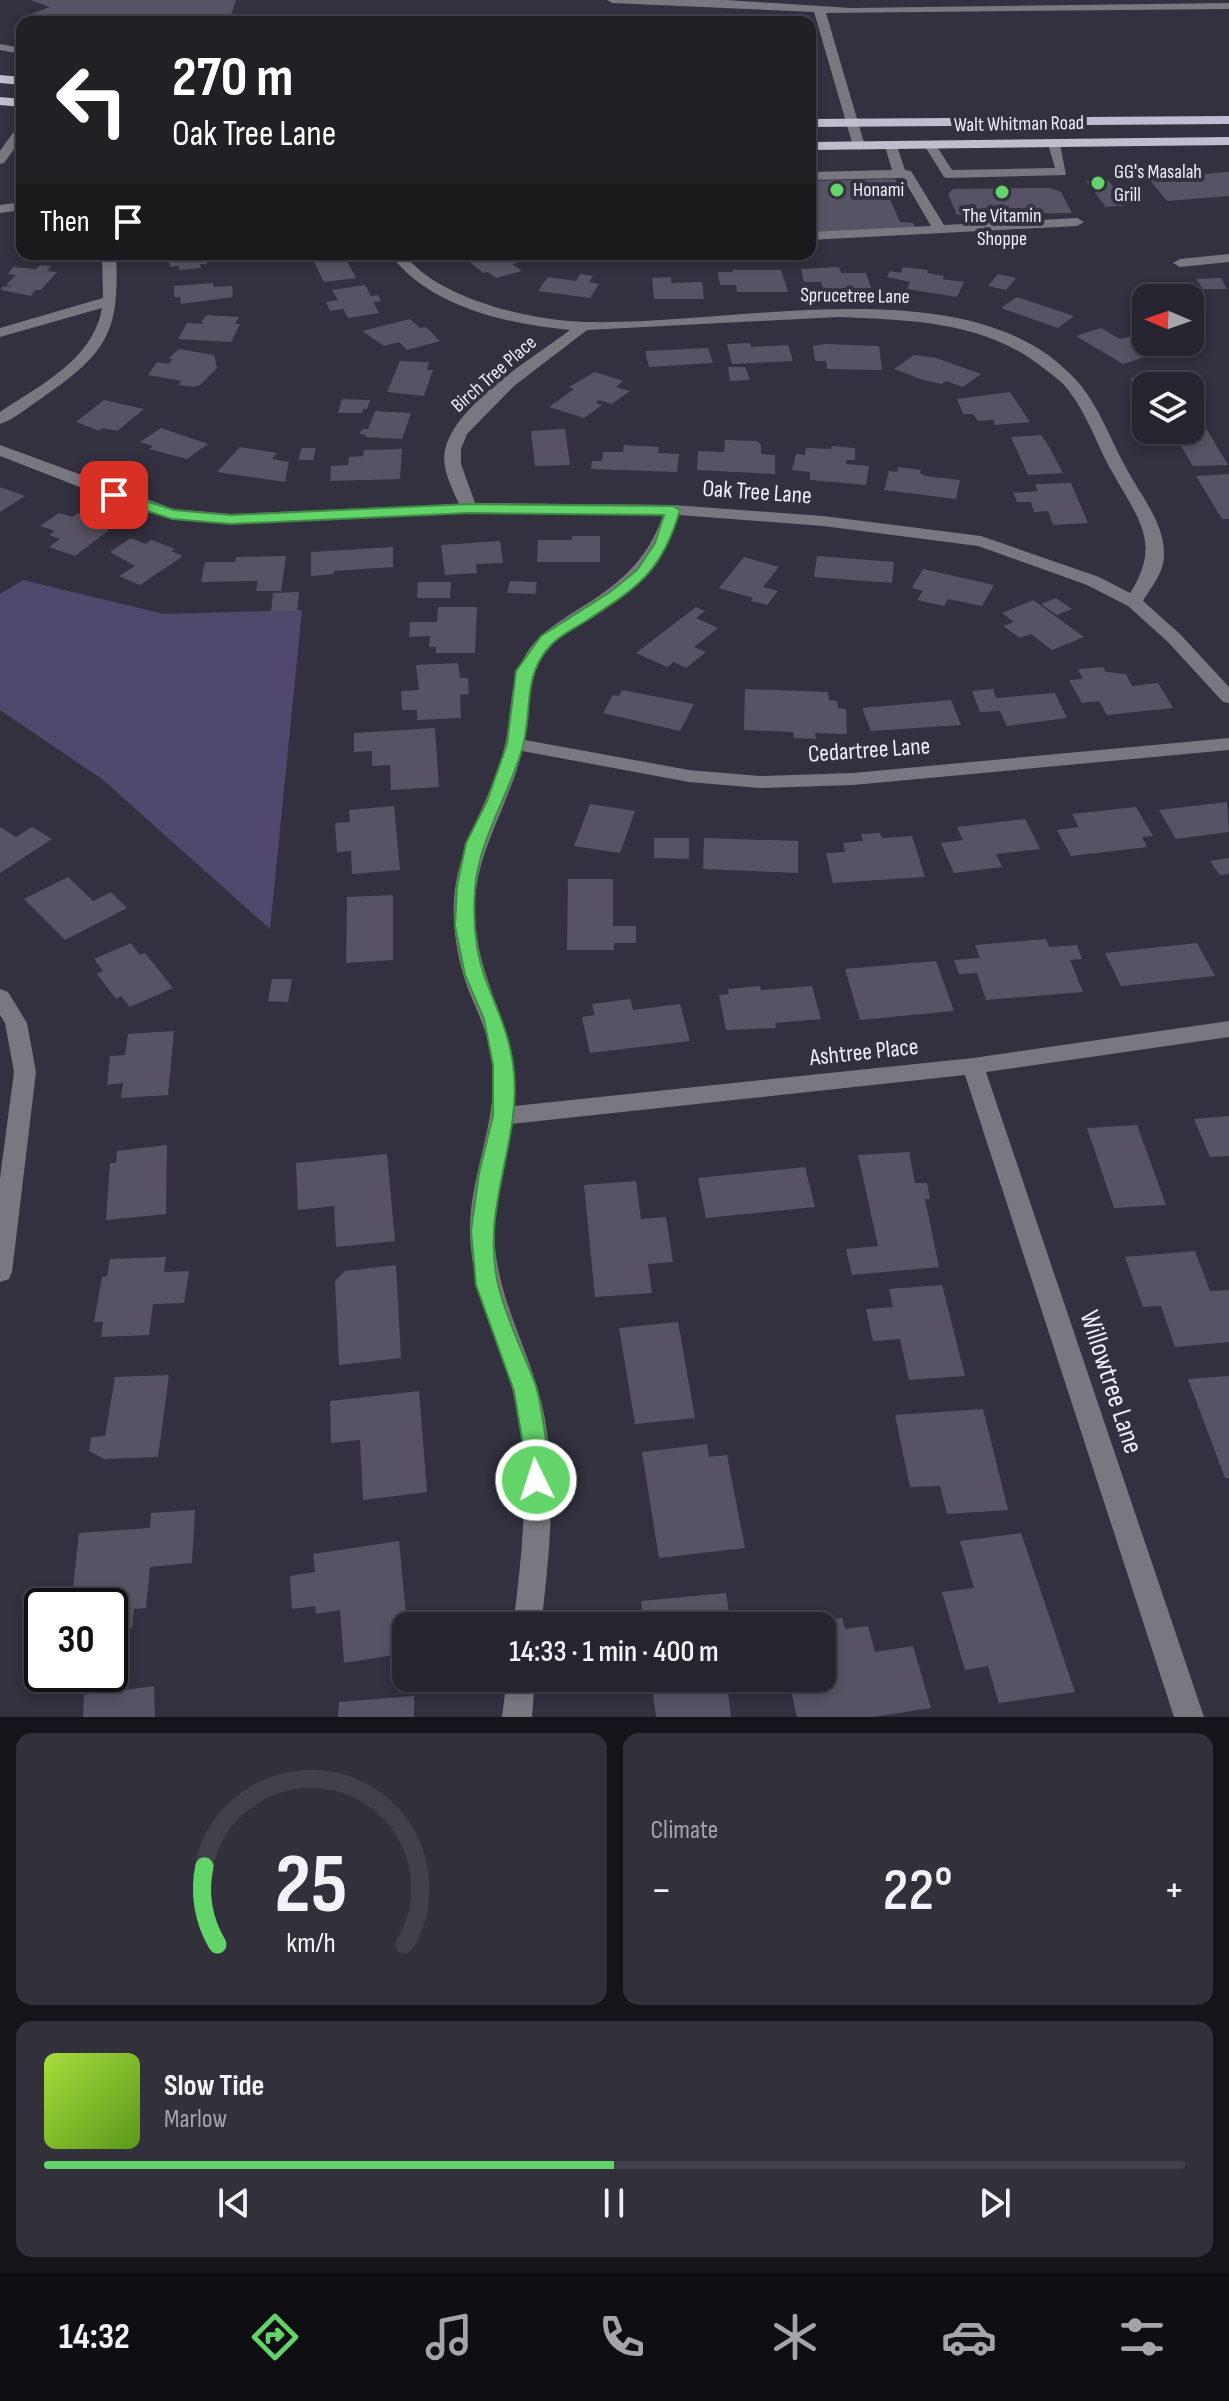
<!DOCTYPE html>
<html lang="en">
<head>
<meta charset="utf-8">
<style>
  body { margin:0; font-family:"Sofia Sans Condensed",sans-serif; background:#32303b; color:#f1f3f6; height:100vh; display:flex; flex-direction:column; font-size:30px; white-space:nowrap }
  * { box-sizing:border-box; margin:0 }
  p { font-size:26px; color:#a4a4aa }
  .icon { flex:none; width:44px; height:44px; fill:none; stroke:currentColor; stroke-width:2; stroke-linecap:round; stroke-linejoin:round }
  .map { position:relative; height:1717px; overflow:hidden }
  .details { display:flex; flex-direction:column; gap:16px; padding:16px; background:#15141a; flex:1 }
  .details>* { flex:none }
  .banner { position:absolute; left:16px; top:16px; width:800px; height:244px; border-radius:16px; box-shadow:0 4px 12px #0003,0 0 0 2px #42414b; background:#202124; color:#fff; overflow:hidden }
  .needle { width:52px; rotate:272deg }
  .controls { position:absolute; left:1132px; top:284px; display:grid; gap:16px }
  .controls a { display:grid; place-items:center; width:72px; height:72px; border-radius:16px; background:#26242f; box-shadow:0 4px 12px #0003,0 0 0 2px #42414b; font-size:40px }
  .speed { position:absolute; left:24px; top:1588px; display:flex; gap:16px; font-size:40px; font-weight:700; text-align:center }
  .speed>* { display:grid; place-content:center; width:104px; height:104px; border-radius:50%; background:#26242f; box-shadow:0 4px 12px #0003,0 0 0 2px #42414b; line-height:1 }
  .speed .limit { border:4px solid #111; border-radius:12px; background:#fff; color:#111 }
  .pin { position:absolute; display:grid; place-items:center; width:68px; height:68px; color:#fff; margin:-34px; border-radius:16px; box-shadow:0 4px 12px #0006 }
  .me { position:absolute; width:88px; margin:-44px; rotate:356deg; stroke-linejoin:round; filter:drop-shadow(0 0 6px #0008) }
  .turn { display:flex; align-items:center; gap:28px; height:168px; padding:0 24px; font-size:36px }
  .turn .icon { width:104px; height:104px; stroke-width:2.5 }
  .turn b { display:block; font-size:56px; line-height:68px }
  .then { display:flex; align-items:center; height:76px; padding:0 24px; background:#0003; gap:16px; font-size:30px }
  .big { font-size:60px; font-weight:600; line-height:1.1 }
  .details .widget { flex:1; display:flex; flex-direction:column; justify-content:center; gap:12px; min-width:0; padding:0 28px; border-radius:16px; background:#32303b }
  .details .dial { align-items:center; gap:0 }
  .dial svg { height:208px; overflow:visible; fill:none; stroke:#42414b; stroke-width:7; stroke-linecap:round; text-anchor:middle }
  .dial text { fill:#f1f3f6; stroke:none }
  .song { display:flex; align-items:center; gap:24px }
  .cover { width:96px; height:96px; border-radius:12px; background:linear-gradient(135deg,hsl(80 70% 55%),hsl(90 70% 35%)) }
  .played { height:8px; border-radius:4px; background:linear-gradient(90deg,#63d469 50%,#42414b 50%) }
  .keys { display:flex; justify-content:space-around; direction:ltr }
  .heat { display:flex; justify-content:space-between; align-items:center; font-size:44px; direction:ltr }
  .details .tiles { flex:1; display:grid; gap:16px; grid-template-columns:1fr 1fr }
  .widget:last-child { grid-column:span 2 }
  .trip { position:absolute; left:392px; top:1612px; width:444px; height:80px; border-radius:16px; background:#26242f; box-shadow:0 4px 12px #0003,0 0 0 2px #42414b; font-weight:600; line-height:80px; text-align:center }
  .menu { display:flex; height:128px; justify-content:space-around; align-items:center; background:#0f0e13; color:#a4a4aa }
  .menu .icon { width:56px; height:56px }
  .menu .current { color:#63d469 }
  .menu b { font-size:36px; color:#f1f3f6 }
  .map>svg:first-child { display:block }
</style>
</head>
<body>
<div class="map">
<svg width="1229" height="1717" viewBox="0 0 1229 1717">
  <rect width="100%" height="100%" fill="#33303f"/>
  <path fill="#51486e" d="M23 580 164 614 302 610 270 929 102 779 0 710V594Z"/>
  <g fill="#575364">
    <path d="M30 0H236L229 22H23L26 16 50 7Z"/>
    <path d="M1229 172V196L1167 201 1148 178Z"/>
    <path d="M895 179 900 190H895L897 193H887L900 222 913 223 916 228 810 233V181Z"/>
    <path d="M1108 180 1128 205 1106 207 1086 181Z"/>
    <path d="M1050 188 1061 192 1072 213 957 215 948 194 953 189Z"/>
    <path d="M177 254H214V256L206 257 207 264H200L201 268 179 270V266L170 267 168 256Z"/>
    <path d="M310 254H343L356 278 324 282Z"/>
    <path d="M460 254H517L525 260 512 264 522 271 496 278 488 272 483 273Z"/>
    <path d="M40 265 51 266 47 271 57 272 41 290H35L31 296 1 290 2 287 13 286 6 285 16 275 8 274 13 267 36 269Z"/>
    <path d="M839 267 841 273H866L871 288 823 289 821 282H804L801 269Z"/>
    <path d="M903 267 928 270 927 273 944 276 942 279 964 282 957 297 907 289 910 282 887 277 890 271 901 273Z"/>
    <path d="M733 270H781L788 292H737L736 285H720L718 272H733Z"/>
    <path d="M580 274 593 276 589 282 599 284 590 298 538 291 548 277 576 281Z"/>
    <path d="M998 274 1016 278 1006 290 988 286Z"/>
    <path d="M671 277V283L702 282 704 299H654L652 278Z"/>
    <path d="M1221 278 1227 289H1203L1196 279Z"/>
    <path d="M213 283 214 287 232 286 233 297 181 304 180 297H174V286Z"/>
    <path d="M365 285 371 296 378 295 381 301 373 302 379 313 348 318 343 309 330 311 326 302 338 300 332 290Z"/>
    <path d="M1017 297 1074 316 1058 328 1001 308Z"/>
    <path d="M207 315 239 317 235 324H240L231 342 178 339 187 323 204 324 201 322Z"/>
    <path d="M410 319 420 328 426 327 440 341 407 350 399 342 384 346 362 331Z"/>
    <path d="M1101 328 1120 339 1132 336 1150 347 1139 350 1148 356 1123 364 1076 336Z"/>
    <path d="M750 343 751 347 788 345 793 361 732 364 727 344Z"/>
    <path d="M825 344 879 346 882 370 827 369 826 361H815L813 346Z"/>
    <path d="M708 348 713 363 649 367 645 351Z"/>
    <path d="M179 349 214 355 217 368 200 385 193 387 178 385 182 381 148 375 157 362 168 364 173 359H168Z"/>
    <path d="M914 355 936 358 981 374 963 387 946 381 942 384 923 380 894 369Z"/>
    <path d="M400 361 429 362 427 370H433L424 396 387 392Z"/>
    <path d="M728 367H745L750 380 730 381Z"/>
    <path d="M595 372 623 381 616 387 630 391 612 404 599 400 596 403 602 405 584 418 549 407 574 389 569 387Z"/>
    <path d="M1164 375 1172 386H1146V401L1130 378Z"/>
    <path d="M1010 392 1030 422 995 425 993 420 978 421 973 414H963L957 399Z"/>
    <path d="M342 399 370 400 367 409H363L362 413H338Z"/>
    <path d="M104 400 144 409 117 431 103 428 99 431 76 422Z"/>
    <path d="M375 411 411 413 402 439 365 437 366 435 360 434 362 429H368Z"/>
    <path d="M1190 423H1203L1228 465 1193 466 1171 430H1190Z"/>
    <path d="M161 428 208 444 187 459 149 449 153 446 140 442Z"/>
    <path d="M565 429 570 465 535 466 531 431Z"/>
    <path d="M1041 435 1048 445 1063 473 1028 475 1011 437Z"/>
    <path d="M725 440 757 441 761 445V454L775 455V474L697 470 698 451 724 452Z"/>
    <path d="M624 445 659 447 658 453 679 454 677 472 591 469 592 461H602L603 452H623Z"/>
    <path d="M832 446 855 448V460H846V464L869 466 866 485 810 480V472L792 470 796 454 805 455 806 448 831 449Z"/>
    <path d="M240 447 277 453 272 459 289 462 285 482 217 472Z"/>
    <path d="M302 448H316L313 460H298Z"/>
    <path d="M402 449 400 479 330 481 331 466 348 465 349 457 363 456 364 450Z"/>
    <path d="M898 467 921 470 920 473 925 476 960 480 956 499 884 490 889 471 897 472Z"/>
    <path d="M1229 474V519H1222L1196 476Z"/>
    <path d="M1071 483 1088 523 1053 525 1048 511 1034 512 1031 502H1017L1013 493 1038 491 1035 484Z"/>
    <path d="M0 487 25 496 0 512Z"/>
    <path d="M59 513 72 517 78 513 103 521 96 526 109 530 75 556 49 547 60 539 49 535 55 531 40 526Z"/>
    <path d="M572 536H600V562H537L538 540H572Z"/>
    <path d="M131 538 145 544 152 540 175 549 171 551 183 556 140 585 119 576 135 566 110 552Z"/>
    <path d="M500 541 503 563 476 564 477 573 445 575 441 545Z"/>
    <path d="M393 547V567L334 571V574L311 576V552Z"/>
    <path d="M286 556 281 591H256L258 581 201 582 205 562H235L236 557Z"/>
    <path d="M817 556 894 562 892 583 814 577Z"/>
    <path d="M744 557 779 567 763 587 778 591 767 605 751 601 753 598 719 588Z"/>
    <path d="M923 569 994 585 982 606 948 599 944 606 917 600 923 591 912 588Z"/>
    <path d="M510 581 537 582 535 594 507 593Z"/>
    <path d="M418 582H451L450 598H417Z"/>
    <path d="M299 592 297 611 271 612 273 593Z"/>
    <path d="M1056 598 1072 609 1057 615 1041 604Z"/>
    <path d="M1033 600 1084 637 1052 650 1031 634 1020 638 1003 626 1014 622 1002 613Z"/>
    <path d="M438 607H477L475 653H436V647H429L430 636 409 637 410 622H437Z"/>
    <path d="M696 607 705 611 696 618 718 628 694 647 706 652 686 668 674 662 667 667 636 653Z"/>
    <path d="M458 663 460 678H468L469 694 460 695 461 718 417 720V710H402L401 691 419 690 416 665Z"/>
    <path d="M1103 667 1106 672 1126 674 1132 686 1158 683 1173 708 1107 715 1099 701 1082 703 1069 680 1083 679 1078 669Z"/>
    <path d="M745 689 828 692 829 700 837 701 838 708 846 709 847 734 815 733 816 739 794 738 793 732 744 730Z"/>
    <path d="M993 689 996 698 1055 693 1067 718 1007 726 1000 711 980 712 972 691Z"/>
    <path d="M622 690 694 704 680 731 603 713 613 695 619 696Z"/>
    <path d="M951 700 961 725 871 731 862 708Z"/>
    <path d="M435 728 439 787 391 790 390 765 372 766V751L354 752V733Z"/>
    <path d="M1227 802 1229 832 1176 839 1159 810Z"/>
    <path d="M590 804 635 811 620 853 574 846Z"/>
    <path d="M394 806 400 870 352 874 351 851 337 852 335 823 350 822 349 810Z"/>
    <path d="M1136 807 1153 836 1142 837 1147 847 1071 856 1057 830 1079 827 1072 814Z"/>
    <path d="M1025 819 1040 849 996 854 1002 867 954 873 941 843 963 840 957 827Z"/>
    <path d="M0 827 16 837 32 827 52 839 0 873Z"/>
    <path d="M880 833 882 838 912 836 925 877 833 883 826 853 845 852 843 843 863 841 861 834Z"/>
    <path d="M654 838H689V859L654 858Z"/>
    <path d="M704 838 798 841V873L703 869Z"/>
    <path d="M1229 858V874L1220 875 1210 861Z"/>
    <path d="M68 877 93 901 111 892 127 908 65 940 24 899Z"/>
    <path d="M568 879H613V926H636V943H614V950H567Z"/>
    <path d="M393 895V960L346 963 347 897Z"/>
    <path d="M1046 939 1049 947 1077 945 1082 959 1070 960 1083 992 986 1000 977 973 959 974 954 960 980 958 975 945Z"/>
    <path d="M131 943 140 955 145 953 173 988 130 1007 121 996 116 999 97 974 103 971 94 959Z"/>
    <path d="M1197 943 1215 976 1121 986 1105 953Z"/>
    <path d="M936 961 954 1011 860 1020 845 969Z"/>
    <path d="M272 979H292L288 1002 268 1001Z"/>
    <path d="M760 986 761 990 812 986 821 1019 775 1023 776 1028 726 1030 719 995 729 994 728 989Z"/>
    <path d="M630 999 633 1010 680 1004 690 1041 590 1053 582 1017 595 1015 592 1004Z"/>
    <path d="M174 1031 168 1095 121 1098 123 1083 107 1085 110 1056 125 1055 128 1034Z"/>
    <path d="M1229 1116V1156L1210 1157 1194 1119Z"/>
    <path d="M1137 1125 1166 1205 1114 1208 1087 1128Z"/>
    <path d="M167 1145 166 1214 106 1220 110 1163H116L117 1151Z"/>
    <path d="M909 1152 915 1183H927L930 1199H925L939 1267 852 1275 846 1249 878 1246 858 1155Z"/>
    <path d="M387 1154 395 1241 336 1247 334 1206 298 1210 296 1163Z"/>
    <path d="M805 1167 815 1207 706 1218 698 1178Z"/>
    <path d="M636 1181 641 1219 666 1217 673 1262 648 1264 652 1293 595 1297 584 1185Z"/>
    <path d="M1195 1251 1210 1291 1229 1290V1342L1175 1347 1161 1306 1143 1307 1125 1257Z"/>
    <path d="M166 1257 164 1272 189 1271 184 1303 153 1304 149 1335 101 1337 103 1322H94L102 1277 107 1276 110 1259Z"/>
    <path d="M396 1265 401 1358 339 1365 335 1281 345 1271Z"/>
    <path d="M942 1285 965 1376 909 1380 900 1339 873 1341 866 1309 893 1307 889 1289Z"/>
    <path d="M678 1322 695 1418 635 1424 619 1328Z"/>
    <path d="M169 1375 158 1457 104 1459 89 1451 91 1437 105 1436 115 1377Z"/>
    <path d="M1229 1376V1478H1225L1188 1379Z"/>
    <path d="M419 1391 427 1492 363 1500 360 1440 331 1443 330 1401Z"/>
    <path d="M983 1409 1008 1510 947 1514 940 1486 910 1487 895 1415Z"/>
    <path d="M707 1444 709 1457 727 1455 745 1548 659 1558 642 1452Z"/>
    <path d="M195 1510 192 1563 150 1567 146 1608 134 1609 132 1628 110 1629V1606H71L79 1533 150 1528 151 1513Z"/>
    <path d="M1021 1533 1075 1692 999 1703 988 1666 965 1670 942 1592 974 1588 960 1541Z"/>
    <path d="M399 1541 407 1626 406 1653 344 1663 340 1610 316 1614 315 1606 292 1609 290 1576 315 1572 313 1554Z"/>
    <path d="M726 1593 731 1626H644L641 1601Z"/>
    <path d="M842 1618 845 1629 868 1626 875 1652 913 1646 931 1708 873 1717H797L788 1678H822V1626L802 1624Z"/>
    <path d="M117 1677V1691L154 1686 155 1717H83L84 1695 100 1692 101 1679Z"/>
    <path d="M651 1678H739L740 1684 727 1685 731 1717H656Z"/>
    <path d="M414 1696V1717H338L339 1702Z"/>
  </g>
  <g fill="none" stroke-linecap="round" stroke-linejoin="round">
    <g fill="#797880" fill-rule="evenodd">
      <path d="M607 0H726L851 8 1229 3V9L826 13 865 146 859 150 853 146 814 12 612 3Z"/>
      <path d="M0 44 22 48V54L0 50Z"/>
      <path d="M22 125V138L4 163 0 164V151L18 126Z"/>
      <path d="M1054 140 1060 144 1066 175 948 178 944 177 924 145 934 142 952 170 1055 168 1048 144Z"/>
      <path d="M891 142 897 146 905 170 911 171 944 225 1077 218 1084 222 1077 226 810 240V232L931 226 903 178 810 180V172L892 170 885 146Z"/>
      <path d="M22 202V210L0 213V205Z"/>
      <path d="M102 254H116C120 333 107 353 42 398 29 406 15 419 0 424V412C40 385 93 360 102 308L0 337V328L103 298Z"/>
      <path d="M390 254H404C422 277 447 289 474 300 504 311 536 318 568 321 712 332 968 259 1076 380 1098 404 1109 436 1124 464 1139 494 1170 528 1163 564 1160 577 1150 589 1143 601L1180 634 1229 687V703L1223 702 1168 642 1128 606 1087 585 978 546 823 526 679 515C667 552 647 580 615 602 589 619 554 632 539 662 528 686 529 714 525 740L689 770 760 776 853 773 1229 738V750L853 785 760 788 689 782 522 751C509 808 472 855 475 916 478 988 521 1031 514 1106L973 1058 1229 1021V1037L986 1072 1204 1717H1174L965 1075 511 1124C504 1168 490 1210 496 1256 504 1313 535 1363 545 1419 557 1488 549 1558 541 1626H513C523 1548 532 1469 513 1392 501 1339 472 1291 470 1236 468 1177 499 1122 492 1063 490 1037 478 1013 468 989 456 956 450 917 456 882 466 832 496 789 506 740 512 708 510 675 530 648 543 631 560 621 577 610 618 585 647 562 663 515L469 513 231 524 172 519 108 498 0 456V445L174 509 231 514 459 504C452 488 441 468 445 450 456 403 533 358 570 330 507 324 429 307 390 254ZM839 317C909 320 984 321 1042 367 1051 374 1062 381 1069 391 1089 417 1098 449 1115 477 1140 521 1161 545 1130 593L1099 577 981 536 823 516 673 505 475 503 461 464V449L467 434 514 386 587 330Z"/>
      <path d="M1229 254V262L1180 267 1173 263 1180 259Z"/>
      <path d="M0 989 8 992 27 1023 36 1072 12 1272 9 1279 0 1282V1178L14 1072 5 1023 0 1015Z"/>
      <path d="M507 1678H535L532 1717H502Z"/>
    </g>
    <g fill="#c0bdce" fill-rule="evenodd">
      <path d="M0 75 22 77V85L0 83Z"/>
      <path d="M0 97 22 99V107L0 105Z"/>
      <path d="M1229 116V124L810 127V119Z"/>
      <path d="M1229 137V145L810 150V142Z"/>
    </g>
  </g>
  <path fill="#63d469" stroke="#408a44" stroke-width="2" d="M114 491 174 510 231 515 469 504 673 506 680 510C662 572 638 587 586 621 575 628 560 635 551 645 522 676 533 708 523 746 510 794 479 838 475 889 473 918 475 950 485 978 496 1007 509 1033 513 1064 524 1138 480 1205 498 1284 506 1319 524 1353 536 1386 541 1403 543 1422 546 1440 548 1455 551 1473 545 1487L536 1490 528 1487 524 1480V1451L514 1391 476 1285 471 1231 479 1173 493 1116V1065L484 1019 465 975 455 926 457 886 466 843 487 801 507 744 516 671 541 636 610 592 637 570 655 543 664 515 469 513 231 524 172 519 109 499 106 495Z"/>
  <g fill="#63d469" stroke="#33303f" stroke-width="3">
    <circle cx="1098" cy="183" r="8"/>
    <circle cx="837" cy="190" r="8"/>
    <circle cx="1002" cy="192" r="8"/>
  </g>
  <g text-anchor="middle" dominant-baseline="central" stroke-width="8" stroke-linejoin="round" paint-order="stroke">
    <g font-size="20" fill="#efedf8" stroke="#33303f">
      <text transform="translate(1019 124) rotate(-1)">Walt Whitman Road</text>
      <text transform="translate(855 296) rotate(1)">Sprucetree Lane</text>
      <text transform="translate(494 374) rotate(-41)">Birch Tree Place</text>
    </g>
    <g font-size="20" fill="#efedf8" stroke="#33303f" text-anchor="start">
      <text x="1114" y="172">GG's Masalah<tspan x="1114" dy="23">Grill</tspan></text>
      <text x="853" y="190">Honami</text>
      <text x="1002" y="216" text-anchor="middle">The Vitamin<tspan x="1002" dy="23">Shoppe</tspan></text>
    </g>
    <g font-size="24" fill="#efedf8" stroke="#33303f">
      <text transform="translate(757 492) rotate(4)">Oak Tree Lane</text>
      <text transform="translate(869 750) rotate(-4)">Cedartree Lane</text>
      <text transform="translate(864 1052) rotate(-6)">Ashtree Place</text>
    </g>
    <g font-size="28" fill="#efedf8" stroke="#33303f">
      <text transform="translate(1111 1382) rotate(72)">Willowtree Lane</text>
    </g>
  </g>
</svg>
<div class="controls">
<a><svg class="needle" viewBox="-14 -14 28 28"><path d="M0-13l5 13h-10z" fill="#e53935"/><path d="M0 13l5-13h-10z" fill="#a4a4aa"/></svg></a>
<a><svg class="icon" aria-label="layers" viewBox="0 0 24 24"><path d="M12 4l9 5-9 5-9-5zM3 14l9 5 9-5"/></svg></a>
</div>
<div class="speed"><div class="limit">30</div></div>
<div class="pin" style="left:114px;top:495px;background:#d93025"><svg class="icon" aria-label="arrive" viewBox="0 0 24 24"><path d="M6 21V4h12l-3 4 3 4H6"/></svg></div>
<svg class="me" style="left:536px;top:1480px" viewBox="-20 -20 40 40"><circle r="17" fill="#63d469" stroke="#fff" stroke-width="3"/><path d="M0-11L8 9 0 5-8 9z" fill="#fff"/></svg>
<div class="trip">14:33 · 1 min · 400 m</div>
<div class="banner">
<div class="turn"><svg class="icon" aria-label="left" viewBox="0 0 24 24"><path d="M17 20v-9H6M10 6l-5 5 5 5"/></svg><div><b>270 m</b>Oak Tree Lane</div></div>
<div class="then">Then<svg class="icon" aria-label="arrive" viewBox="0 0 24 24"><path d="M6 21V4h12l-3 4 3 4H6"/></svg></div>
</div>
</div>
<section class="details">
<div class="tiles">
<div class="widget dial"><svg viewBox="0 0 100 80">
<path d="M14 69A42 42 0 1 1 86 69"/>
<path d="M14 69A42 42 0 0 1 9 39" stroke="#63d469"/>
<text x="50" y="56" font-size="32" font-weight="700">25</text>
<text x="50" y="72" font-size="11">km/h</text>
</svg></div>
<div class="widget"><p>Climate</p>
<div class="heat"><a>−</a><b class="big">22°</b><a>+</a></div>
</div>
<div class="widget">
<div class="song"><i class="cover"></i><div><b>Slow Tide</b><p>Marlow</p></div></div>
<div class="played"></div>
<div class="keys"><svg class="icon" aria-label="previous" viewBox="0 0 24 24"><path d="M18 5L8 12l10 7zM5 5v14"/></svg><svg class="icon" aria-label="pause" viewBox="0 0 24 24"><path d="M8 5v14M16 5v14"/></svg><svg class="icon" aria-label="next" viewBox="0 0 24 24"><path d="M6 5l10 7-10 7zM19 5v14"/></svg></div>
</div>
</div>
</section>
<nav class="menu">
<b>14:32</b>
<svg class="icon current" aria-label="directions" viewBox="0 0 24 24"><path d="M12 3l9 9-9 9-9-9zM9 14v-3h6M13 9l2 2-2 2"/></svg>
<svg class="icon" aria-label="music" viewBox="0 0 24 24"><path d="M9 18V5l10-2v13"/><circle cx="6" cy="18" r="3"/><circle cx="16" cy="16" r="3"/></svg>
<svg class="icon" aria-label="phone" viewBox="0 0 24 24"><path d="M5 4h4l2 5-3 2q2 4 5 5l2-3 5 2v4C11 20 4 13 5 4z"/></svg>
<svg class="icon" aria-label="climate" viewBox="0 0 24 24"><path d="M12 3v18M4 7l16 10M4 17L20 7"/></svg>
<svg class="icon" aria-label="car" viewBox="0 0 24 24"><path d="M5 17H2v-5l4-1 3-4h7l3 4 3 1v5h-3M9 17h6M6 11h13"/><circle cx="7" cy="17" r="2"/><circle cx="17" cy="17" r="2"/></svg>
<svg class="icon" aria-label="filters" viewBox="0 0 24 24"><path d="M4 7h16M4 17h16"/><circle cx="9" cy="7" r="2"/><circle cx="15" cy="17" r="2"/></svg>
</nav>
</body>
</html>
